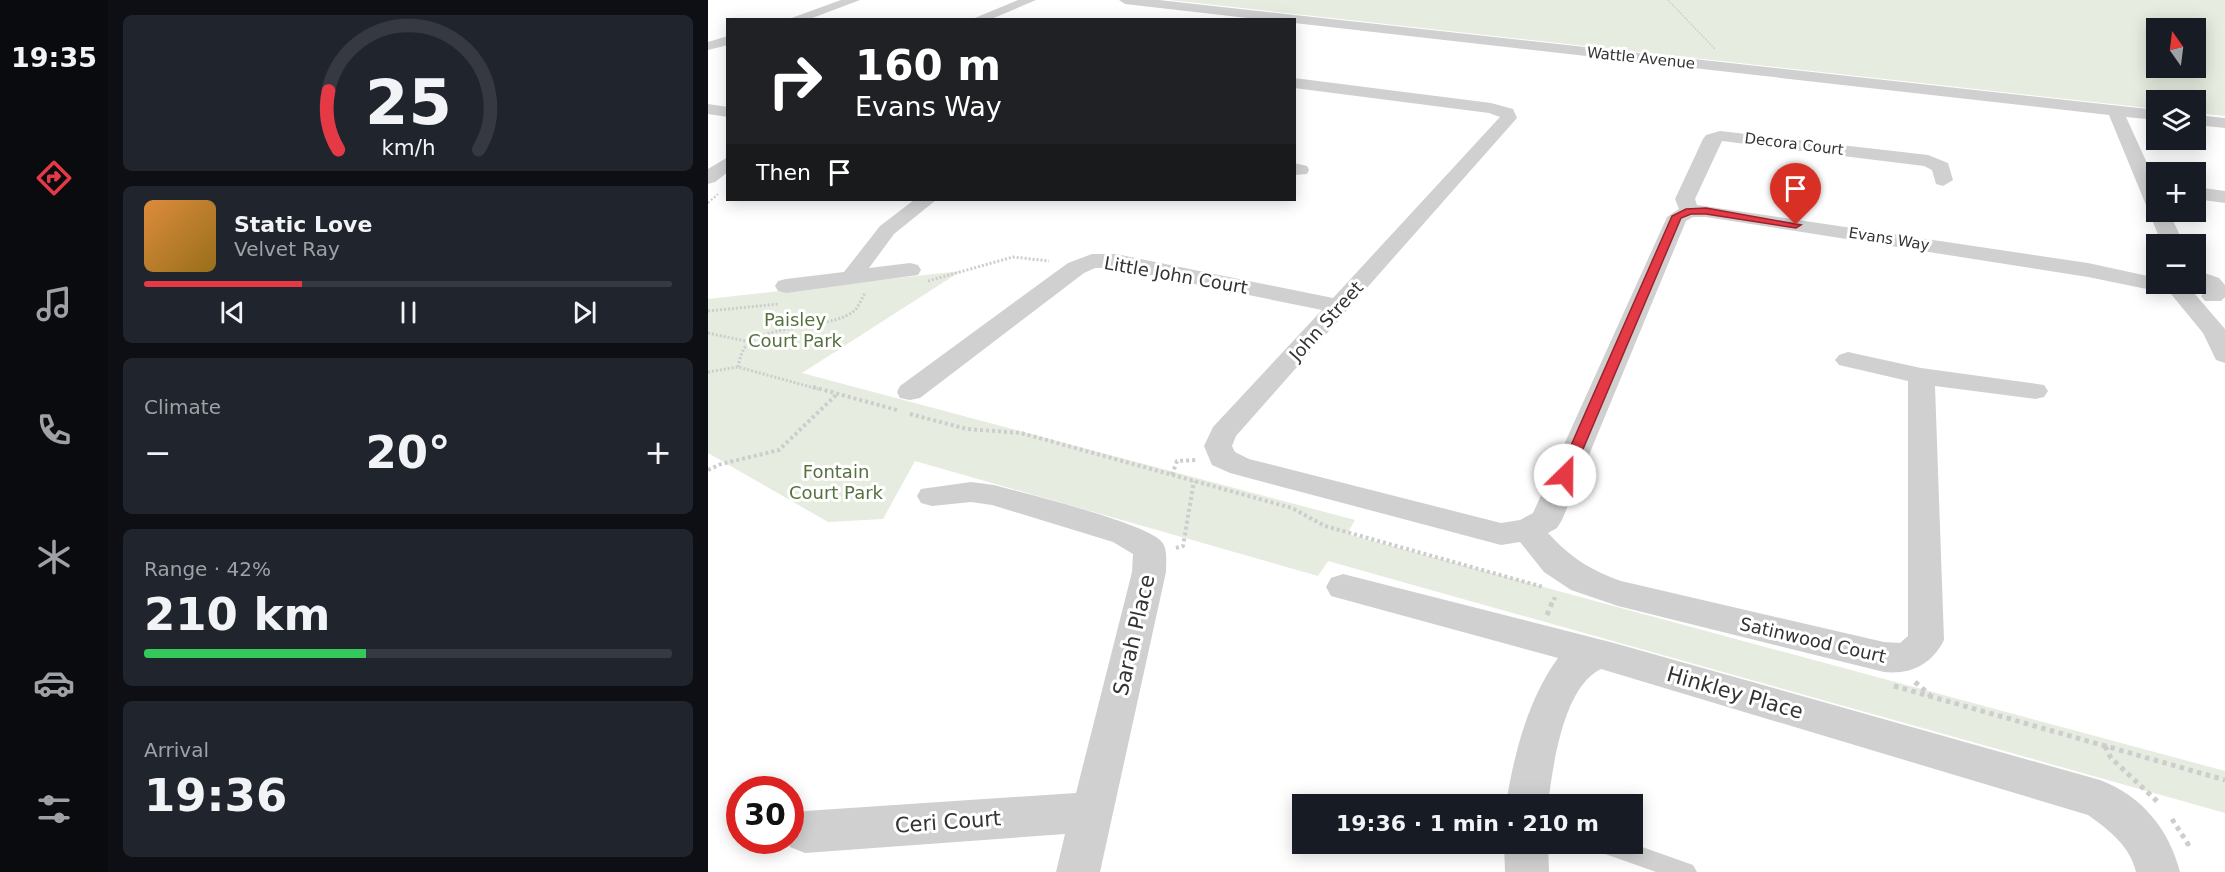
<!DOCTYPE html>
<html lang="en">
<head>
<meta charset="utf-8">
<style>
  body { margin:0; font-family:"DejaVu Sans",sans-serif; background:#20242c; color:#f1f3f6; height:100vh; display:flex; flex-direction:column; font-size:22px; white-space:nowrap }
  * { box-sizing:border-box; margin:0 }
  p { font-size:20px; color:#9ea1a6 }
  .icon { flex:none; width:33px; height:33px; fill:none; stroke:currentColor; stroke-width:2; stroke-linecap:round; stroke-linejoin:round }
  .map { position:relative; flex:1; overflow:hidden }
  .drawer { display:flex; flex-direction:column; gap:15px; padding:15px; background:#0d0f14; width:600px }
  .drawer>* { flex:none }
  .hud { position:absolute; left:18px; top:18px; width:570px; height:183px; border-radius:0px; box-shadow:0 3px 15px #0003; background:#202124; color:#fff; overflow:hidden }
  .needle { width:39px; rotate:346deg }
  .controls { position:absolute; left:1438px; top:18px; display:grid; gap:12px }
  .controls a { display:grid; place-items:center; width:60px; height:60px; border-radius:0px; background:#171b24; box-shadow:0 3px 15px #0003; font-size:30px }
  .speed { position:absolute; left:18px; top:776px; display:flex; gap:12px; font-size:30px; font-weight:700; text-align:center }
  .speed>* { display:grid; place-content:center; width:78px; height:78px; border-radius:50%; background:#171b24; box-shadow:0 3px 15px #0003; line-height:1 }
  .speed .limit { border:9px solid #d22; background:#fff; color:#111 }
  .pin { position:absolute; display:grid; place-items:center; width:51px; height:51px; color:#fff; margin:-62px -26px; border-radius:50% 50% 50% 0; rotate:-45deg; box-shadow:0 0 6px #0007 }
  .pin .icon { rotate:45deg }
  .me { position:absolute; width:66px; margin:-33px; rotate:23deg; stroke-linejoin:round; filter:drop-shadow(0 0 4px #0008) }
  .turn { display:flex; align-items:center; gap:21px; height:126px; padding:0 30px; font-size:27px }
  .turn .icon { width:78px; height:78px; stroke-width:2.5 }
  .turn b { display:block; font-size:42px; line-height:51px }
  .then { display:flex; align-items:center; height:57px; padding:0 30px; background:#0003; gap:12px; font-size:22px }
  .big { font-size:45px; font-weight:700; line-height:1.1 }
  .drawer .widget { flex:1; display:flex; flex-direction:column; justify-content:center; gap:9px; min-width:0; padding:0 21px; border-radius:9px; background:#20242c }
  .drawer .dial { align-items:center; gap:0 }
  .dial svg { height:156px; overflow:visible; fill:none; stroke:#363941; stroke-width:7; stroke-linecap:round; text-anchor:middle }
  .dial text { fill:#f1f3f6; stroke:none }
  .song { display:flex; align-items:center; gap:18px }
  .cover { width:72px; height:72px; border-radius:9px; background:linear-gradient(135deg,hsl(30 70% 55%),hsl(40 70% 35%)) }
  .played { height:6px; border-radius:3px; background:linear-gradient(90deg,#e63946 30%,#363941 30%) }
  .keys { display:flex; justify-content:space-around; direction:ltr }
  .heat { display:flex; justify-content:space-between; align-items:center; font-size:33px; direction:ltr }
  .charge { height:9px; border-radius:4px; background:linear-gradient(90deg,#34c759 42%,#363941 0) }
  .trip { position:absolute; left:584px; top:794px; width:351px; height:60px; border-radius:0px; background:#171b24; box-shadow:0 3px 15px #0003; font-weight:700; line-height:60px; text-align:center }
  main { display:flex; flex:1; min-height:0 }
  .dock { display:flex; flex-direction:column; width:108px; justify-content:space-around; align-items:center; background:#090b0e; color:#9ea1a6 }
  .dock .icon { width:42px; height:42px }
  .dock .on { color:#e63946 }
  .dock b { font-size:27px; color:#f1f3f6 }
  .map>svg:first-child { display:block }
</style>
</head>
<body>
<main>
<nav class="dock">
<b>19:35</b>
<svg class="icon on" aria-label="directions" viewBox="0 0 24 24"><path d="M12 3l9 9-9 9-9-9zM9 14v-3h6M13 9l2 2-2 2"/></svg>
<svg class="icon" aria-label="music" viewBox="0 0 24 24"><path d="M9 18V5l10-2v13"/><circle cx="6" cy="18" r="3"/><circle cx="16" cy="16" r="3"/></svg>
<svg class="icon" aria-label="phone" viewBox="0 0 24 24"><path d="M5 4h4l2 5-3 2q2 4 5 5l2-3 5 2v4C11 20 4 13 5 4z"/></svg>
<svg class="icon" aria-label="climate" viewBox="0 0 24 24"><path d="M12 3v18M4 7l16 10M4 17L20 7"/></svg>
<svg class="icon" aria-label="car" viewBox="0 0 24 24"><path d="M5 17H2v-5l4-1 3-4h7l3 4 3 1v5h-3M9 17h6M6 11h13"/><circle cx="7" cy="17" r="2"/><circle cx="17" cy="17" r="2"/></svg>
<svg class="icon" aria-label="filters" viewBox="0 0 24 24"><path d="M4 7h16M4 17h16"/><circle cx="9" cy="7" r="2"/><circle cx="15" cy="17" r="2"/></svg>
</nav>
<section class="drawer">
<div class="widget dial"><svg viewBox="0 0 100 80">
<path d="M14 69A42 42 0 1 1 86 69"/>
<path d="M14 69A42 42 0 0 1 9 39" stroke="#e63946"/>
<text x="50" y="56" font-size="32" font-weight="700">25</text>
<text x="50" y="72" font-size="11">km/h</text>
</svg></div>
<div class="widget">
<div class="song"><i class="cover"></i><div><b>Static Love</b><p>Velvet Ray</p></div></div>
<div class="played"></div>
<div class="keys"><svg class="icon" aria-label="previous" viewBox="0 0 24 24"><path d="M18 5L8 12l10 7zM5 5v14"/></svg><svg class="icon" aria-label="pause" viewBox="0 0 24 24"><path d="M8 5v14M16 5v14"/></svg><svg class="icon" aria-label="next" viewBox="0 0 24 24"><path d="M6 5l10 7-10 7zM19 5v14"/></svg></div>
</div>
<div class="widget"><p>Climate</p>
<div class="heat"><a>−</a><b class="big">20°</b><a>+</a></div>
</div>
<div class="widget"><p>Range · 42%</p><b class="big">210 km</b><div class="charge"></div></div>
<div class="widget"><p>Arrival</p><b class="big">19:36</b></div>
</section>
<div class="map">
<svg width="1517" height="872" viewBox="0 0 1517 872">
  <rect width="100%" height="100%" fill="#fff"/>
  <g fill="#e6ecdf" fill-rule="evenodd">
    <path d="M461 0H1517V116L1488 113V100H1449V109ZM1449 28H1488V68H1449Z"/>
    <path d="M253 271 94 373 647 520 639 534 1517 771V813L620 561 610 576 207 461 175 519 120 522 0 453V299Z"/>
  </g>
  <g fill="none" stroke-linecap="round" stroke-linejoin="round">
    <path stroke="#cdcdcd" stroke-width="1.5" stroke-dasharray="1.5 1.5" stroke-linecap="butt" d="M960 0 1007 49"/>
    <path stroke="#cdcdcd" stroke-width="2" stroke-dasharray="2 2" stroke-linecap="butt" d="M0 203 10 194"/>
    <g stroke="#cdcdcd" stroke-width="3" stroke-dasharray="2 2" stroke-linecap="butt">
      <path d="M220 281 305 257 341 261"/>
      <path d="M0 311 71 304"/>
      <path d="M0 333 42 342"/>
      <path d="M30 367C32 358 34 348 42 342 66 324 131 328 148 309 151 305 154 298 157 293"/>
      <path d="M0 372 30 367 110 389"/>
    </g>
    <g stroke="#cdcdcd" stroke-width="4" stroke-dasharray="3 3" stroke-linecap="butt">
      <path d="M105 387 189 410"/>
      <path d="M202 414 259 429 313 433 584 508 617 526 835 587"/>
      <path d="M0 470 13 464 71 450 129 394"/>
      <path d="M464 475 469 461 489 460"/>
      <path d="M468 548 475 546 486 481"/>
      <path d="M846 600 848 595"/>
    </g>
    <g stroke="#cdcdcd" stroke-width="5" stroke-dasharray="4.5 4.5" stroke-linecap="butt">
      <path d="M839 615 846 598"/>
      <path d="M1207 682 1222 695"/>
      <path d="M1186 686 1517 780"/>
      <path d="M1397 746 1403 758 1451 803"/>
      <path d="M1464 819 1480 844 1475 843"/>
    </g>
    <path fill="#d0d0d0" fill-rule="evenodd" d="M883 843H923L985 865 989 872H948L886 850Z"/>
    <g fill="#d0d0d0" fill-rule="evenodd">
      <path d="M133 0H152L99 20H78Z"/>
      <path d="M310 0H328L281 20H262Z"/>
      <path d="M411 0H451L1449 110V120L1418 117 1449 185V212H1461L1476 244H1454L1401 115 586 23V20H557L417 4Z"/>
      <path d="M20 36V45L0 50V42Z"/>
      <path d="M586 78 783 103 805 109 809 118 528 436 524 446 527 452 541 459 793 523 812 520 825 513 959 217 971 209 967 199 995 139 998 135 1012 131 1220 155 1240 163 1245 180 1235 186 1228 184 1224 170 1216 166 1014 141 987 199 989 205 1380 263 1449 278V284L1480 286 1517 329V363L1508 360 1495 333 1463 294 1380 277 998 217H985L978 221 854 520 849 528 840 533C862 557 882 570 913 581L1176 642 1192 643 1200 636V381L1131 365 1127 360 1131 355 1140 352 1213 368 1336 385 1340 391 1336 397 1327 399 1227 386 1236 640C1224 664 1203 675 1176 672L910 606 863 590 836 572 812 542 793 545 522 473 504 465 496 446 505 427 614 310 408 268H387L376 273 212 398 202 400 192 398 189 392 192 386 360 263 384 254H408L625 298 792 117 781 113 586 88Z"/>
      <path d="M0 104 20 107V117L0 114Z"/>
      <path d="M1488 115 1517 118V128L1488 125Z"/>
      <path d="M20 157V172L7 182 0 184V169Z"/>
      <path d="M586 163 599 166 601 170 599 174 586 175Z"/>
      <path d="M1488 187 1517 191V203L1488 199Z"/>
      <path d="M206 200H228L186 234 161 268 202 263 210 265 213 270 210 275 78 293 70 291 67 286 70 281 78 279 136 272 172 226Z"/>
      <path d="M1488 270 1511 278 1517 285V297L1513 301H1497L1493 296 1497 291 1484 284H1488Z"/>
      <path d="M263 482 286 485C316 493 437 523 453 541 460 548 458 562 458 572L392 872H348L357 834 97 853 82 847 79 840H82V817L97 811 368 793 424 572 425 554 405 542 284 505 263 502 224 506 213 503 209 496 213 489Z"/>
      <path d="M635 574 906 643 1392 780C1434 796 1461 829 1472 872H1428C1422 846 1401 830 1380 815L893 669C855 687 845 766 840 804H798C806 754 820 699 850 658L623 596 618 587 623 578Z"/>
      <path d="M796 843H840L841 872H797Z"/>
    </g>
  </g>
  <path fill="#e63946" stroke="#96252e" stroke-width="1.5" d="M998 208 1093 225 1088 228 998 214H983L973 218 864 475 857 480 852 478 850 475 964 216 978 209Z"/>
  <g text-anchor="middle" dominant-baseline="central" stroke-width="6" stroke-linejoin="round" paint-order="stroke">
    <g font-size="15" fill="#333" stroke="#fff">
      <text transform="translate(933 58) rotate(6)">Wattle Avenue</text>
      <text transform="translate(1086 144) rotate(7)">Decora Court</text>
      <text transform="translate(1181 239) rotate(9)">Evans Way</text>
    </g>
    <g font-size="18" fill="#333" stroke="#fff">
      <text transform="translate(468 275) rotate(10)">Little John Court</text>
      <text transform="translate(618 321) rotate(-48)">John Street</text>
      <text transform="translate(1105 640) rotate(13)">Satinwood Court</text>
    </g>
    <g font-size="18" fill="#56703f" stroke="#fff">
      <text x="87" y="319">Paisley<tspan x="87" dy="21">Court Park</tspan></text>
      <text x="128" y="471">Fontain<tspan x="128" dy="21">Court Park</tspan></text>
    </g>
    <g font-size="21" fill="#333" stroke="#fff">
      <text transform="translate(426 635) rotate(-77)">Sarah Place</text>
      <text transform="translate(1027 693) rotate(16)">Hinkley Place</text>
      <text transform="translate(240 822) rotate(-4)">Ceri Court</text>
    </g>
  </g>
</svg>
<div class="controls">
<a><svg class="needle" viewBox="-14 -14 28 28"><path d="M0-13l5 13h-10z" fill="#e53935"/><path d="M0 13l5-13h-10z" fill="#9ea1a6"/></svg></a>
<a><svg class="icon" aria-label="layers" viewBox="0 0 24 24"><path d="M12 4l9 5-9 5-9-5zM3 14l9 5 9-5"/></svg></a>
<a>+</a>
<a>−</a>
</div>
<div class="speed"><div class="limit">30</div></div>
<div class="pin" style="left:1088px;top:225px;background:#d93025"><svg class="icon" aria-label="arrive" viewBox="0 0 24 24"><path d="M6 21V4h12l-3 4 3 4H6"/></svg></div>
<svg class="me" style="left:857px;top:475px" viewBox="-20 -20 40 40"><circle r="19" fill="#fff"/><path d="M0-13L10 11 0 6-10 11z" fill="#e63946"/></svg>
<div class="trip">19:36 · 1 min · 210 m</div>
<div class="hud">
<div class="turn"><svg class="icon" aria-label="right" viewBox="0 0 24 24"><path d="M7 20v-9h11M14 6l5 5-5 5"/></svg><div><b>160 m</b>Evans Way</div></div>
<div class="then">Then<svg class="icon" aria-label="arrive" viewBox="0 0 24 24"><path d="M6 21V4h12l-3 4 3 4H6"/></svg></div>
</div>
</div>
</main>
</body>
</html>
